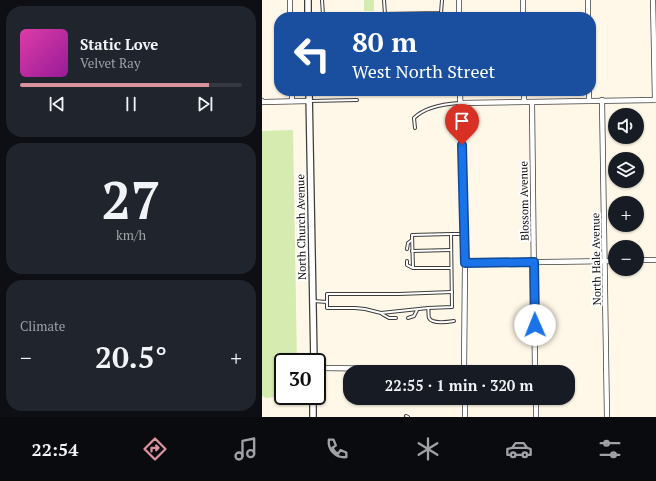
<!DOCTYPE html>
<html lang="en">
<head>
<meta charset="utf-8">
<style>
  body { margin:0; font-family:"PT Serif",serif; background:#20242c; color:#f1f3f6; height:100vh; display:flex; flex-direction:column; font-size:15px; white-space:nowrap }
  * { box-sizing:border-box; margin:0 }
  p { font-size:13px; color:#9ea1a6 }
  .icon { flex:none; width:22px; height:22px; fill:none; stroke:currentColor; stroke-width:2; stroke-linecap:round; stroke-linejoin:round }
  .map { position:relative; flex:1; overflow:hidden }
  .drawer { display:flex; flex-direction:column; gap:6px; padding:6px; background:#0d0f14; width:262px }
  .drawer>* { flex:none }
  .top-card { position:absolute; left:12px; top:12px; width:322px; height:84px; border-radius:16px; box-shadow:0 1px 3px #0004; background:#1a4fa0; color:#fff; overflow:hidden }
  .fabs { position:absolute; left:346px; top:108px; display:grid; gap:8px }
  .fabs a { display:grid; place-items:center; width:36px; height:36px; border-radius:50%; background:#171b24; box-shadow:0 1px 3px #0004; font-size:20px }
  .speed { position:absolute; left:12px; top:353px; display:flex; gap:8px; font-size:20px; font-weight:700; text-align:center }
  .speed>* { display:grid; place-content:center; width:52px; height:52px; border-radius:50%; background:#171b24; box-shadow:0 1px 3px #0004; line-height:1 }
  .speed .limit { border:2px solid #111; border-radius:6px; background:#fff; color:#111 }
  .pin { position:absolute; display:grid; place-items:center; width:34px; height:34px; color:#fff; margin:-41px -17px; border-radius:50% 50% 50% 0; rotate:-45deg; box-shadow:0 0 4px #0007 }
  .pin .icon { rotate:45deg }
  .me { position:absolute; width:44px; margin:-22px; rotate:359deg; stroke-linejoin:round; filter:drop-shadow(0 0 3px #0008) }
  .turn { display:flex; align-items:center; gap:14px; height:84px; padding:0 12px; font-size:18px }
  .turn .icon { width:52px; height:52px; stroke-width:2.5 }
  .turn b { display:block; font-size:28px; line-height:34px }
  .big { font-size:30px; font-weight:600; line-height:1.1 }
  .drawer .tile { flex:1; display:flex; flex-direction:column; justify-content:center; gap:6px; min-width:0; padding:0 14px; border-radius:16px; background:#20242c }
  .drawer .dial { align-items:center; gap:0 }
  .dial b { font-size:52px; line-height:1 }
  .song { display:flex; align-items:center; gap:12px }
  .cover { width:48px; height:48px; border-radius:6px; background:linear-gradient(135deg,hsl(320 70% 55%),hsl(300 70% 35%)) }
  .played { height:4px; border-radius:2px; background:linear-gradient(90deg,#db929f 85%,#363941 85%) }
  .keys { display:flex; justify-content:space-around; direction:ltr }
  .heat { display:flex; justify-content:space-between; align-items:center; font-size:22px; direction:ltr }
  .trip { position:absolute; left:81px; top:365px; width:232px; height:40px; border-radius:16px; background:#171b24; box-shadow:0 1px 3px #0004; font-weight:600; line-height:40px; text-align:center }
  .tabs { display:flex; height:64px; justify-content:space-around; align-items:center; background:#090b0e; color:#9ea1a6 }
  .tabs .icon { width:28px; height:28px }
  .tabs .active { color:#db929f }
  .tabs b { font-size:18px; color:#f1f3f6 }
  main { display:flex; flex:1; min-height:0 }
  .map>svg:first-child { display:block }
</style>
</head>
<body>
<main>
<section class="drawer">
<div class="tile">
<div class="song"><i class="cover"></i><div><b>Static Love</b><p>Velvet Ray</p></div></div>
<div class="played"></div>
<div class="keys"><svg class="icon" aria-label="previous" viewBox="0 0 24 24"><path d="M18 5L8 12l10 7zM5 5v14"/></svg><svg class="icon" aria-label="pause" viewBox="0 0 24 24"><path d="M8 5v14M16 5v14"/></svg><svg class="icon" aria-label="next" viewBox="0 0 24 24"><path d="M6 5l10 7-10 7zM19 5v14"/></svg></div>
</div>
<div class="tile dial"><b>27</b><p>km/h</p></div>
<div class="tile"><p>Climate</p>
<div class="heat"><a>−</a><b class="big">20.5°</b><a>+</a></div>
</div>
</section>
<div class="map">
<svg width="394" height="417" viewBox="0 0 394 417">
  <rect width="100%" height="100%" fill="#fff8e8"/>
  <g fill="#d5ebb0">
    <rect x="102" y="0" width="10" height="11"/>
    <path d="M31 130 35 362H21V396L4 398 0 396V131Z"/>
  </g>
  <g fill="none" stroke-linecap="round" stroke-linejoin="round">
    <defs>
      <g id="service">
        <path d="M60 0 61 15 179 13 180 0"/>
        <path d="M122 0 123 14"/>
        <path d="M48 101 95 100"/>
        <path d="M153 128 152 118C163 107 182 104 197 103"/>
        <path d="M189 234 150 235 151 268H189"/>
        <path d="M145 249 146 243 150 240"/>
        <path d="M150 251 189 250"/>
        <path d="M145 261V265L151 268"/>
        <path d="M51 301 65 302V308H93L103 309 119 313 166 308 190 307 189 234H201"/>
        <path d="M65 302V294H137L190 292"/>
        <path d="M166 308C167 311 166 315 167 318 170 324 186 322 192 321"/>
        <path d="M120 314 127 318H134"/>
        <path d="M146 318 152 316 155 310"/>
        <path d="M144 416 146 417"/>
      </g>
      <g id="minor">
        <path d="M28 0V17"/>
        <path d="M197 0V17"/>
        <path d="M261 0V17"/>
        <path d="M326 0V17"/>
        <path d="M391 0 393 100"/>
        <path d="M30 91V101"/>
        <path d="M198 91 203 263 202 372"/>
        <path d="M262 91V102"/>
        <path d="M327 91V101"/>
        <path d="M340 100 345 417"/>
        <path d="M0 101 1 102 47 101"/>
        <path d="M270 102 273 372"/>
        <path d="M198 103 394 100"/>
        <path d="M375 260H394"/>
        <path d="M203 263 353 261"/>
        <path d="M55 368 147 369"/>
        <path d="M203 398V417"/>
        <path d="M274 398V417"/>
      </g>
      <g id="tertiary">
        <path d="M46 0V17"/>
        <path d="M47 91 52 362"/>
        <path d="M51 417V396"/>
      </g>
    </defs>
    <use href="#service" stroke="#3d3d3d" stroke-width="4"/>
    <use href="#minor" stroke="#3d3d3d" stroke-width="6"/>
    <use href="#tertiary" stroke="#3d3d3d" stroke-width="8"/>
    <use href="#service" stroke="#fff" stroke-width="2"/>
    <use href="#minor" stroke="#fff" stroke-width="4.5"/>
    <use href="#tertiary" stroke="#fff" stroke-width="5.5"/>
  </g>
  <g fill="none" stroke-linecap="round" stroke-linejoin="round">
    <defs>
      <path id="route" d="M200 145 203 263 272 262 273 325"/>
    </defs>
    <use href="#route" stroke="#114b97" stroke-width="10"/>
    <use href="#route" stroke="#1a73e8" stroke-width="7"/>
  </g>
  <g text-anchor="middle" dominant-baseline="central" stroke-width="4" stroke-linejoin="round" paint-order="stroke">
    <g font-size="11" fill="#0a0a0a" stroke="#fff">
      <text transform="translate(262 201) rotate(-91)">Blossom Avenue</text>
      <text transform="translate(39 227) rotate(-91)">North Church Avenue</text>
      <text transform="translate(334 259) rotate(-91)">North Hale Avenue</text>
    </g>
  </g>
</svg>
<div class="fabs">
<a><svg class="icon" aria-label="sound" viewBox="0 0 24 24"><path d="M4 9h4l5-4v14l-5-4H4zM17 9q2 3 0 6"/></svg></a>
<a><svg class="icon" aria-label="layers" viewBox="0 0 24 24"><path d="M12 4l9 5-9 5-9-5zM3 14l9 5 9-5"/></svg></a>
<a>+</a>
<a>−</a>
</div>
<div class="speed"><div class="limit">30</div></div>
<div class="pin" style="left:200px;top:145px;background:#d93025"><svg class="icon" aria-label="arrive" viewBox="0 0 24 24"><path d="M6 21V4h12l-3 4 3 4H6"/></svg></div>
<svg class="me" style="left:273px;top:325px" viewBox="-20 -20 40 40"><circle r="19" fill="#fff"/><path d="M0-13L10 11 0 6-10 11z" fill="#1a73e8"/></svg>
<div class="trip">22:55 · 1 min · 320 m</div>
<div class="top-card">
<div class="turn"><svg class="icon" aria-label="left" viewBox="0 0 24 24"><path d="M17 20v-9H6M10 6l-5 5 5 5"/></svg><div><b>80 m</b>West North Street</div></div>
</div>
</div>
</main>
<nav class="tabs">
<b>22:54</b>
<svg class="icon active" aria-label="directions" viewBox="0 0 24 24"><path d="M12 3l9 9-9 9-9-9zM9 14v-3h6M13 9l2 2-2 2"/></svg>
<svg class="icon" aria-label="music" viewBox="0 0 24 24"><path d="M9 18V5l10-2v13"/><circle cx="6" cy="18" r="3"/><circle cx="16" cy="16" r="3"/></svg>
<svg class="icon" aria-label="phone" viewBox="0 0 24 24"><path d="M5 4h4l2 5-3 2q2 4 5 5l2-3 5 2v4C11 20 4 13 5 4z"/></svg>
<svg class="icon" aria-label="climate" viewBox="0 0 24 24"><path d="M12 3v18M4 7l16 10M4 17L20 7"/></svg>
<svg class="icon" aria-label="car" viewBox="0 0 24 24"><path d="M5 17H2v-5l4-1 3-4h7l3 4 3 1v5h-3M9 17h6M6 11h13"/><circle cx="7" cy="17" r="2"/><circle cx="17" cy="17" r="2"/></svg>
<svg class="icon" aria-label="filters" viewBox="0 0 24 24"><path d="M4 7h16M4 17h16"/><circle cx="9" cy="7" r="2"/><circle cx="15" cy="17" r="2"/></svg>
</nav>
</body>
</html>
